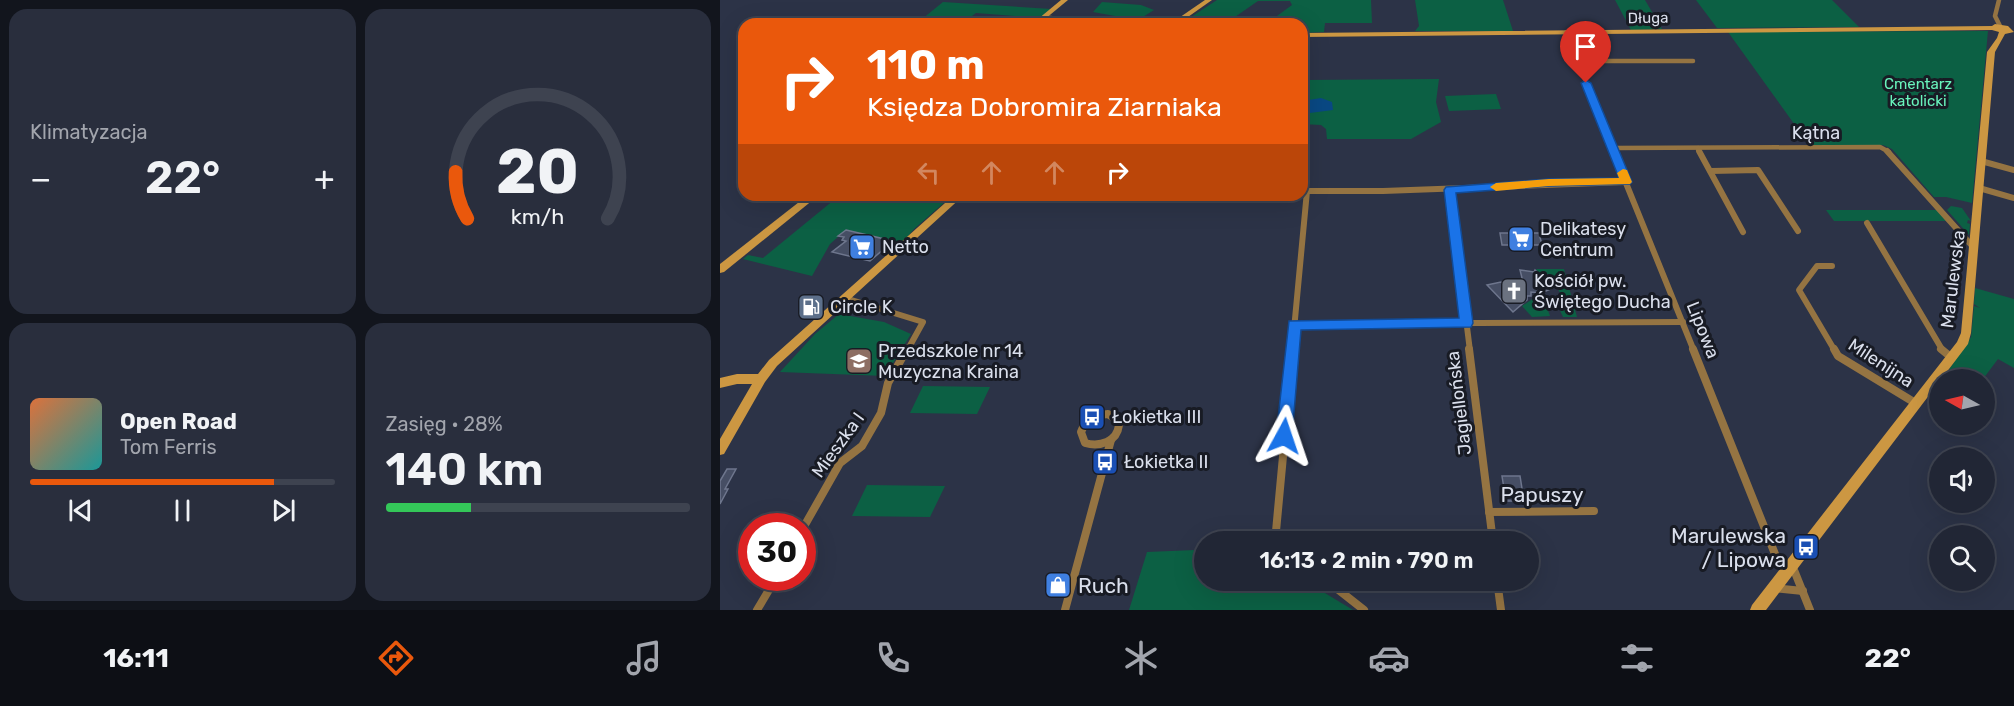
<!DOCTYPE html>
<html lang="pl">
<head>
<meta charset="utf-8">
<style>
  body { margin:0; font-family:Rubik,sans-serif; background:#292e3d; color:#f1f3f6; height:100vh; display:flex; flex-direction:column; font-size:22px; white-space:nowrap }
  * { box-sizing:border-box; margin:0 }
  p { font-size:20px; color:#a2a5ad }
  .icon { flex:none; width:33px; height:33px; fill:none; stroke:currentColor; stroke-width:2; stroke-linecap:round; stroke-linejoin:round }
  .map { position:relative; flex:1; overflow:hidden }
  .details { display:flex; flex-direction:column; gap:9px; padding:9px; background:#12151d; width:720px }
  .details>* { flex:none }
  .hud { position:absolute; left:18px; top:18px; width:570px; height:183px; border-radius:18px; box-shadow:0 6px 24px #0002,0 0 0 2px #3e4350; background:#ea580c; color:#fff; overflow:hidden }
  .needle { width:39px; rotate:278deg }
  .tools { position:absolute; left:1209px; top:369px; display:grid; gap:12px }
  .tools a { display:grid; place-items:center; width:66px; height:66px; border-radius:50%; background:#212635; box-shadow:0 6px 24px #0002,0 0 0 2px #3e4350; font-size:30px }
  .speed { position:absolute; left:18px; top:513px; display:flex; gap:12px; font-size:30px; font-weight:700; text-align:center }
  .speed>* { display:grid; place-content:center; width:78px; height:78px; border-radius:50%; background:#212635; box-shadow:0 6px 24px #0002,0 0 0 2px #3e4350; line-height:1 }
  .speed .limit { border:9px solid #d22; background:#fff; color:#111 }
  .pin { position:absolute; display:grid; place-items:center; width:51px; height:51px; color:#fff; margin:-62px -26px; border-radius:50% 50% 50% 0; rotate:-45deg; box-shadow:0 0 6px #0007 }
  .pin .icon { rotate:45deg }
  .me { position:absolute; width:66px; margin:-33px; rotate:5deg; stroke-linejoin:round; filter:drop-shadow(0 0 4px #0008) }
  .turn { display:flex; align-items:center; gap:21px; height:126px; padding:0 30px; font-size:27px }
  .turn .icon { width:78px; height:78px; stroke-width:2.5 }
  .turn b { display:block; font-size:42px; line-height:51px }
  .lanes { display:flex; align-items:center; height:57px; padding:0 30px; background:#0003; justify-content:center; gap:30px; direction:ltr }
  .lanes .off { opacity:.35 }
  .big { font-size:45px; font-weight:600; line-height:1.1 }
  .details .widget { flex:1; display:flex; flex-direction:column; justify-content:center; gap:9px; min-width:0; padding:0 21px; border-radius:18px; background:#292e3d }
  .details .dial { align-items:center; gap:0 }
  .dial svg { height:156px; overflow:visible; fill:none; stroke:#3e4350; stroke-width:7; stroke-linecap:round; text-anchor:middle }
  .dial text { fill:#f1f3f6; stroke:none }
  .song { display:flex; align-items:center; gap:18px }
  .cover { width:72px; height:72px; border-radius:9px; background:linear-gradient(135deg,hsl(20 70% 55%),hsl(180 70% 35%)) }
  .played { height:6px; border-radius:3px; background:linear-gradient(90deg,#ea580c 80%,#3e4350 80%) }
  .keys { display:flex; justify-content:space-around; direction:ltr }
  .heat { display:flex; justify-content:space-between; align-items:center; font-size:33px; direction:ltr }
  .charge { height:9px; border-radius:4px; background:linear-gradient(90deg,#34c759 28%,#3e4350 0) }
  .details .tiles { flex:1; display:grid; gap:9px; grid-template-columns:repeat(2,1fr) }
  .trip { position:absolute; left:474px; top:531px; width:345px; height:60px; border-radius:30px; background:#212635; box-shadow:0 6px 24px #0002,0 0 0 2px #3e4350; font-weight:600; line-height:60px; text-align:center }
  .tab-bar { display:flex; height:96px; justify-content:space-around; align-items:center; background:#0d0f15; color:#a2a5ad }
  .tab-bar .icon { width:42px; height:42px }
  .tab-bar .on { color:#ea580c }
  .tab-bar b { font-size:27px; color:#f1f3f6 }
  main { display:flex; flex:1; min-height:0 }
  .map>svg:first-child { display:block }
</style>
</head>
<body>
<main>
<section class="details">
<div class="tiles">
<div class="widget"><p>Klimatyzacja</p>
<div class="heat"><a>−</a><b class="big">22°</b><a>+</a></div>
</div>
<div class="widget dial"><svg viewBox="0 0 100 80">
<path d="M14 69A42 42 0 1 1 86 69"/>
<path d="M14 69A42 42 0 0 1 8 45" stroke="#ea580c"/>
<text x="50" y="56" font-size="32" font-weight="700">20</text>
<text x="50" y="72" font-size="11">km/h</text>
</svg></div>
<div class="widget">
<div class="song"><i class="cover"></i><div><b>Open Road</b><p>Tom Ferris</p></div></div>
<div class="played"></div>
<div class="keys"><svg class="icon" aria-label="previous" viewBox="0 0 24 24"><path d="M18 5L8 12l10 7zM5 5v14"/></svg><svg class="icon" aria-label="pause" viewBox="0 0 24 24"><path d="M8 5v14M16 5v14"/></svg><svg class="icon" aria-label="next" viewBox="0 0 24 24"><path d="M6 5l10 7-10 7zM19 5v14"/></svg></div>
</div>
<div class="widget"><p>Zasięg · 28%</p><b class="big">140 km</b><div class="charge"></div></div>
</div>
</section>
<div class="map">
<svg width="1294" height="610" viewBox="0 0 1294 610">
  <rect width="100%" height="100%" fill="#2c3347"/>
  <g fill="#0c6044">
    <path d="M497 0H651L652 23H605L604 32 582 33V24H546L572 5 570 1H538L512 19 471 17Z"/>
    <path d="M695 0H783L793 31H695L699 26Z"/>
    <path d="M895 0H925L942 29 911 30Z"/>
    <path d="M976 0H1112L1139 27 997 28Z"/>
    <path d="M223 2 331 9 320 18 256 13 244 22 202 19Z"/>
    <path d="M382 2 421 5 434 10 418 20 436 24H413L417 20 373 12Z"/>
    <path d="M1268 31 1252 203 1226 197H1214L1172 149 1163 145 1090 146 1008 32Z"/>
    <path d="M719 79 716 102 721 122 691 139H607L606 129 601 125 582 124V80Z"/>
    <path d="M776 94 781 109 729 111 725 96Z"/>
    <path d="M120 195H233L194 229 184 241 172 242 126 230 110 244 92 276 23 259 28 255 43 258Z"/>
    <path d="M1231 206 1242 208 1251 221 1248 220 1247 223 1250 224 1249 235 1227 210Z"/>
    <path d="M1106 210H1218L1227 221H1114Z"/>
    <path d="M816 269H844L857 317H843L837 304 845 303 838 289 840 287 827 274H820Z"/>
    <path d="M1255 288 1294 299V368L1278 359 1263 379 1222 380 1251 337 1254 306 1260 308 1254 304Z"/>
    <path d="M814 298 824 299 830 316 812 317 802 306Z"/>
    <path d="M119 314 164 322 191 334 165 376 60 372 95 334Z"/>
    <path d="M203 386 270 387 257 414 190 413Z"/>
    <path d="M147 485 225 486 210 517 132 516Z"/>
    <path d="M475 550 484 568V580L585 581 633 610H409L427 552Z"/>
  </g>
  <path fill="#094883" d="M601 98 612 102 613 110 582 114V101Z"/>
  <g fill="#464e64" stroke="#6e768d" stroke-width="1.5">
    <path d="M126 230 173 241 150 261 112 252 126 241 122 240 124 237 118 236Z"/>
    <path d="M780 233H819L822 245H782Z"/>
    <path d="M800 270 814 272 815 270 820 275 826 274 838 286 821 293 811 292V296H807V300L793 312 767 285 781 282 787 284 789 281 794 283 795 280 803 282Z"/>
    <path d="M7 469H16L5 489H8L0 504V481Z"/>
    <path d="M782 476H800L804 501H786Z"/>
  </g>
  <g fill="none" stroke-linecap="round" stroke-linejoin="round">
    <g stroke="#957442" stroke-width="4.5">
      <path d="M1279 0 1275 16 1280 26"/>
      <path d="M325 17 366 24"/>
      <path d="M846 32 894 152"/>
      <path d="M857 61H973"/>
      <path d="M893 148 1160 147 1169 152"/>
      <path d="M978 148 980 152"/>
    </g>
    <g stroke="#957442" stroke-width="6">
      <path d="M893 151 974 351"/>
      <path d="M979 151 1023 232"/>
      <path d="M1167 151 1254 248"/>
      <path d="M1261 161 1294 170"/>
      <path d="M991 171 1038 170 1078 231"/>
      <path d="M1259 188 1294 198"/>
      <path d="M730 190 750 351"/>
      <path d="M582 191H663L906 182"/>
      <path d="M1147 223 1223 351"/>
      <path d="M1112 266H1097L1079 290 1115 351"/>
      <path d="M125 298 203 322 187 351"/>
      <path d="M574 324 963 322"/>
      <path d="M572 351 587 191"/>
    </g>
    <g stroke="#957442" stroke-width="8">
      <path d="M749 349 773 542"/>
      <path d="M973 349 1057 559 1067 571"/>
      <path d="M1114 349 1118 356 1197 404"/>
      <path d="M1221 349 1232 358"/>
      <path d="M388 414 396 419 399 425C397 442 380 447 365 443L361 432C366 419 375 415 388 414Z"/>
      <path d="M769 512 874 511"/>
      <path d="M82 530 120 463 142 446 161 413 168 383 187 349"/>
      <path d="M555 542 573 349"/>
      <path d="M1072 565 1090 610"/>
      <path d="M606 580 644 610"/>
      <path d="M777 580 781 610"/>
      <path d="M1054 588 1083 591"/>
      <path d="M37 610 56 578"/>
      <path d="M345 610 391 440"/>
    </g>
    <g fill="#cc9742" fill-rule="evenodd">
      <path d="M341 0H348L319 24H312Z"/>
      <path d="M485 0H492L458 24H450Z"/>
      <path d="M1275 24 1288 26 1294 32 1285 34 1275 52 1251 333 1248 344 1046 610H1030L1032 605 1237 342 1241 333 1267 52 1277 38 1279 32 1272 30 582 37V33L1272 26Z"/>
      <path d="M88 195H99L4 272 0 273V264Z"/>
      <path d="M234 195H244L57 366 45 382 4 454 0 455V439L32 384H17L0 388V378L17 374H38L49 360Z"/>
    </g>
  </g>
  <path fill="#1a73e8" stroke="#114b97" stroke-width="1.5" d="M866 80 871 83 912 182 910 184 829 186 736 193 753 323 751 327 581 330 572 436 569 441 564 443 558 441 556 436 569 321 739 318 724 190 726 187 829 179 899 178 861 83Z"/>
  <path fill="#f59e0b" d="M903 169 907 170 912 182 910 184 829 186 776 191 770 187 776 183 829 179 899 178 897 173Z"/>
  <defs>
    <symbol id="supermarket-square" viewBox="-11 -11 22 22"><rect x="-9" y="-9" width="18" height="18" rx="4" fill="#3f7fe0" stroke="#181b24"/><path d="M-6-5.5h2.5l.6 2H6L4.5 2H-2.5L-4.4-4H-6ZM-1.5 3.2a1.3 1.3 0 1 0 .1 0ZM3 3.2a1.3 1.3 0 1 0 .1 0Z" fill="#fff"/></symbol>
    <symbol id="church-square" viewBox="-11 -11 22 22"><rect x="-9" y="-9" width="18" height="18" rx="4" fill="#6b7280" stroke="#181b24"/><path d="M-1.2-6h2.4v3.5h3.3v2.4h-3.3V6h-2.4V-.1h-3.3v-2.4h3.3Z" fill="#fff"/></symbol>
    <symbol id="fuel-square" viewBox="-11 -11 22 22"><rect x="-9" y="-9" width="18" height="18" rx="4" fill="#5c6f8a" stroke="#181b24"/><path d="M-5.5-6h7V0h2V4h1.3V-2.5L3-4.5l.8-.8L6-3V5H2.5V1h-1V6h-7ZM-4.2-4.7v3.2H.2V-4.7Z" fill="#fff"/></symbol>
    <symbol id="school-square" viewBox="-11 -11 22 22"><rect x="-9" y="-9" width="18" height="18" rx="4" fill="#8d6e63" stroke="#181b24"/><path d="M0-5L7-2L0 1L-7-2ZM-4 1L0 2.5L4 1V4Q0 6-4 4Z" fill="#fff"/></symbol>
    <symbol id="bus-square" viewBox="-11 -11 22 22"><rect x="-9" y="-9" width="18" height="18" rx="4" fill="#1a4fb4" stroke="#181b24"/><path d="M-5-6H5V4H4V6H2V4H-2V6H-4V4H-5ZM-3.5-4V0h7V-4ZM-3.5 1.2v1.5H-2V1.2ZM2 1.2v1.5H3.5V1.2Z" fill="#fff"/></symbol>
    <symbol id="shop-square" viewBox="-11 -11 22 22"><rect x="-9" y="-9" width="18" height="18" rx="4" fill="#3f7fe0" stroke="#181b24"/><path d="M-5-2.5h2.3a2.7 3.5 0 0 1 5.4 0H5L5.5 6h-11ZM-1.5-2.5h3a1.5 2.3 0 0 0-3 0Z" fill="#fff"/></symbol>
  </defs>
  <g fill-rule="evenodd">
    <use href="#supermarket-square" x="786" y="224" width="30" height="30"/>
    <use href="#supermarket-square" x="127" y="232" width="30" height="30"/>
    <use href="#church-square" x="779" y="276" width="30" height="30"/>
    <use href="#fuel-square" x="76" y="292" width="30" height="30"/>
    <use href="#school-square" x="124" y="346" width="30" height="30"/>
    <use href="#bus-square" x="357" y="402" width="30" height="30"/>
    <use href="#bus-square" x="370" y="447" width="30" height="30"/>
    <use href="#bus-square" x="1071" y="532" width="30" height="30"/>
    <use href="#shop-square" x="323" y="570" width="30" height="30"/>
  </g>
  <g text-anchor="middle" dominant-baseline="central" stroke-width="6" stroke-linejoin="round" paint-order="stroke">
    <g font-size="15" fill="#dadfec" stroke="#181b24">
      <text transform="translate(928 18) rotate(-1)">Długa</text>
    </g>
    <g font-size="15" fill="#68f4bc" stroke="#181b24">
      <text x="1198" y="84">Cmentarz<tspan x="1198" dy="17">katolicki</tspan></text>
    </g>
    <g font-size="18" fill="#dadfec" stroke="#181b24">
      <text x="1096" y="133">Kątna</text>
      <text transform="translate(1233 279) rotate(-83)">Marulewska</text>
      <text transform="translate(983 330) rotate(68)">Lipowa</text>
      <text transform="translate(1161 363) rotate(33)">Milenijna</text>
      <text transform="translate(739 403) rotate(-97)">Jagiellońska</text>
      <text transform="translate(118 445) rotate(-54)">Mieszka I</text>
    </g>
    <g font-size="18" fill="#dadfec" stroke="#181b24" text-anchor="start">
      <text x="820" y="229">Delikatesy<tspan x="820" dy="21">Centrum</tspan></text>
      <text x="162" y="247">Netto</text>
      <text x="814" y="281">Kościół pw.<tspan x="814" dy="21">Świętego Ducha</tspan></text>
      <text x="110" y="307">Circle K</text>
      <text x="158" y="351">Przedszkole nr 14<tspan x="158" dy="21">Muzyczna Kraina</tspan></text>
      <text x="392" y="417">Łokietka III</text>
      <text x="404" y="462">Łokietka II</text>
    </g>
    <g font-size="21" fill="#dadfec" stroke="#181b24">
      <text x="822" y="494">Papuszy</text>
    </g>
    <g font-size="21" fill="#dadfec" stroke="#181b24" text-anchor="end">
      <text x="1066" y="535">Marulewska<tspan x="1066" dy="24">/ Lipowa</tspan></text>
      <text x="358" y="585" text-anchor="start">Ruch</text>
    </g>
  </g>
</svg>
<div class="tools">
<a><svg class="needle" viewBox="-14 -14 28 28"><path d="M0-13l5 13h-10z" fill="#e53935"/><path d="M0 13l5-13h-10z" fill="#a2a5ad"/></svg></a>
<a><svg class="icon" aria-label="sound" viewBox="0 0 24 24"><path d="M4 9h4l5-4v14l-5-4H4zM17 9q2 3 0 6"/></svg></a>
<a><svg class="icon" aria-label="search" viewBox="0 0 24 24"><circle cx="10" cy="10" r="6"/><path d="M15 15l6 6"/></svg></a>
</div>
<div class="speed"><div class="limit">30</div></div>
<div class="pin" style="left:866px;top:83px;background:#d93025"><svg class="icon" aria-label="arrive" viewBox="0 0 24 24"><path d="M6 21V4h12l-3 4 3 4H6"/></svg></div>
<svg class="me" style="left:564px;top:436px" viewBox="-20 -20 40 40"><path d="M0-17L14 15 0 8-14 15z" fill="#1a73e8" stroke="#fff" stroke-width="4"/></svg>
<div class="trip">16:13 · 2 min · 790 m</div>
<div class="hud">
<div class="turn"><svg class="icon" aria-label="right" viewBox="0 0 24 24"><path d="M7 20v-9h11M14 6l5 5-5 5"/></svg><div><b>110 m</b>Księdza Dobromira Ziarniaka</div></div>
<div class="lanes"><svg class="icon off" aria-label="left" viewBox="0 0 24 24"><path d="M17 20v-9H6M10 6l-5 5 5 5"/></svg><svg class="icon off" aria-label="ahead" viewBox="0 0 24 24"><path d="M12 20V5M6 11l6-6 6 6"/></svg><svg class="icon off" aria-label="ahead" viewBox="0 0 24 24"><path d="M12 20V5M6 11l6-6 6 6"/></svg><svg class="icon" aria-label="right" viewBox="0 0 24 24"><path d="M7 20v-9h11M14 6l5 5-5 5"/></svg></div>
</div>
</div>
</main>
<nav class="tab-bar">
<b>16:11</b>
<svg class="icon on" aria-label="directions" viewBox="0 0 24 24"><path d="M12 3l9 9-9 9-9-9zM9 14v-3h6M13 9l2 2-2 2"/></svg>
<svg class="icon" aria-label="music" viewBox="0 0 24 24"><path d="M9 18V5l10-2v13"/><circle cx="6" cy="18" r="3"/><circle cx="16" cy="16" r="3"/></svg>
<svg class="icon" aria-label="phone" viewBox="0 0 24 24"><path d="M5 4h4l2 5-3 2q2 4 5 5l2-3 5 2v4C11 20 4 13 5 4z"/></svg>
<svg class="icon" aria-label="climate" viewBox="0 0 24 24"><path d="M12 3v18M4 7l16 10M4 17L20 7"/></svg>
<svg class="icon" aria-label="car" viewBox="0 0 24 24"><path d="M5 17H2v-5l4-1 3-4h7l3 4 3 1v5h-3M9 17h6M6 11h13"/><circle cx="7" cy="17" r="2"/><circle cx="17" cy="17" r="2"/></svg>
<svg class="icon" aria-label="filters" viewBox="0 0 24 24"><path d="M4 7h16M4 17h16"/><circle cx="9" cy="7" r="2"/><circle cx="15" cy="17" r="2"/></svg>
<b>22°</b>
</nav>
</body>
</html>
